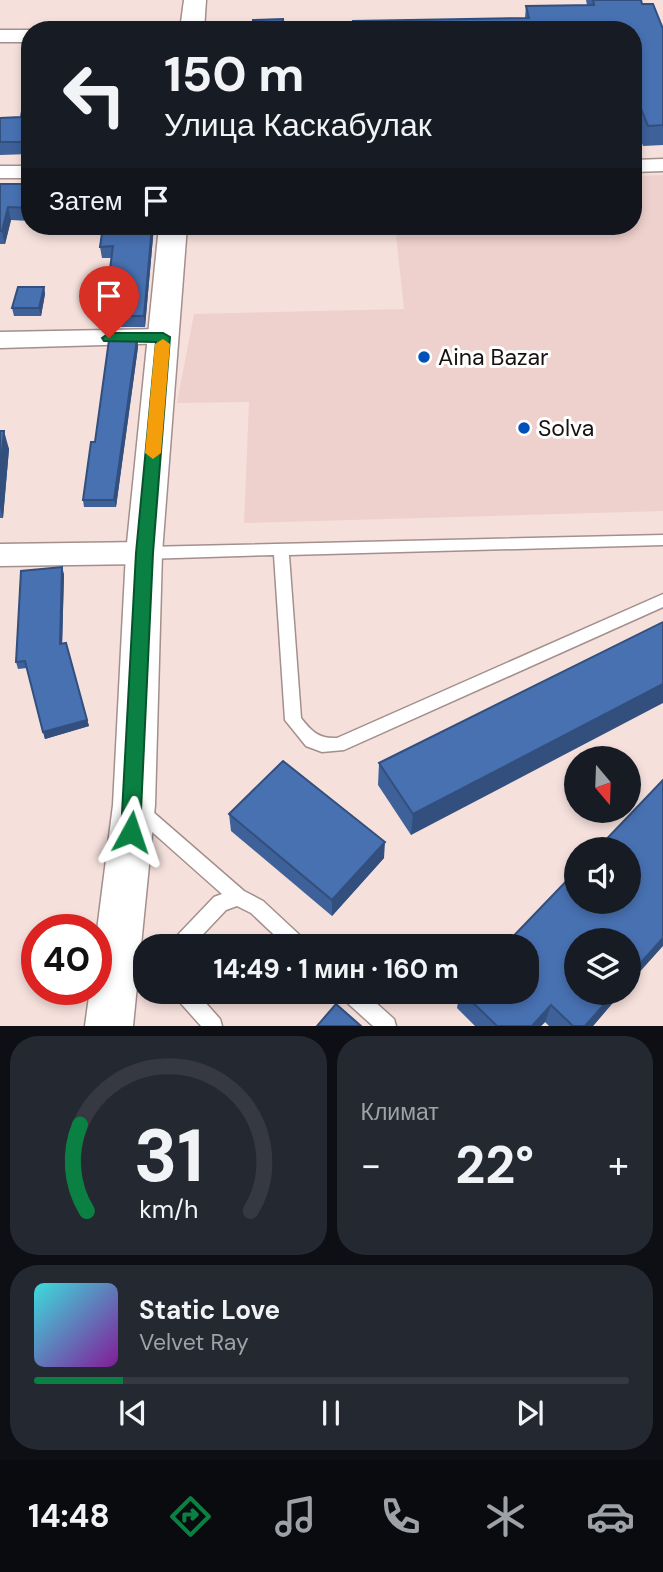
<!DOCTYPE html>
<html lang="ru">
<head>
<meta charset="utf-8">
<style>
  body { margin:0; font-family:"DM Sans",sans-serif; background:#242831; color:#f1f3f6; height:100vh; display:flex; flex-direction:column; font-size:26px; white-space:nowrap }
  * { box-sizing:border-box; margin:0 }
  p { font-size:23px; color:#9ea1a6 }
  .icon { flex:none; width:38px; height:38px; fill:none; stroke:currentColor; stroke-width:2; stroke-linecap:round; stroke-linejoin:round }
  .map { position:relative; height:1026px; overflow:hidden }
  .drawer { display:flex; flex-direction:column; gap:10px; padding:10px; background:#0d0f14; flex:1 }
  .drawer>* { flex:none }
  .hud { position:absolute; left:21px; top:21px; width:621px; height:214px; border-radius:28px; box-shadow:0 4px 10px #0003; background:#171b24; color:#f1f3f6; overflow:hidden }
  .needle { width:46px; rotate:161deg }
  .controls { position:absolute; left:564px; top:746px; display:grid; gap:14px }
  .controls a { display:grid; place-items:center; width:77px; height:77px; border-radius:50%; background:#171b24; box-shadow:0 4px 10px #0003; font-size:35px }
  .speed { position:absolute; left:21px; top:914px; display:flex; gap:14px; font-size:35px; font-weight:700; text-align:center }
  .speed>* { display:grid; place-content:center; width:91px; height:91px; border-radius:50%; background:#171b24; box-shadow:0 4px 10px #0003; line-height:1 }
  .speed .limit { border:10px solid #d22; background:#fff; color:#111 }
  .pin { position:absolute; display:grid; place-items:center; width:60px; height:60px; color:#fff; margin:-72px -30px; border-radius:50% 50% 50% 0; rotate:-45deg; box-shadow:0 0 7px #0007 }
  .pin .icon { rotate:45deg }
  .me { position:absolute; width:77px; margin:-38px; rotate:5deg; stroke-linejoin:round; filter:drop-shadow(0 0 5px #0008) }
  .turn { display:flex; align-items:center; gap:24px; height:147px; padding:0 28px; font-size:32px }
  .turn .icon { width:91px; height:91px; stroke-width:2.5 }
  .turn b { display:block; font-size:49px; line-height:60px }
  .then { display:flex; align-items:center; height:66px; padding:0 28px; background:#0003; gap:14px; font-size:26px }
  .big { font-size:52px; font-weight:700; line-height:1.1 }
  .drawer .card { flex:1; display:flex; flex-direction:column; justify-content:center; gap:10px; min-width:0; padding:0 24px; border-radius:28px; background:#242831 }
  .drawer .dial { align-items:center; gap:0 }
  .dial svg { height:182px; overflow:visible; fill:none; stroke:#363941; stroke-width:7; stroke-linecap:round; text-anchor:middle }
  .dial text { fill:#f1f3f6; stroke:none }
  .song { display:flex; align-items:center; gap:21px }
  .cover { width:84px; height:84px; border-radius:10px; background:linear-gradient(135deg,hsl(180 70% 55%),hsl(290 70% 35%)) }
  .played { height:7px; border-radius:4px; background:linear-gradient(90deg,#0b8043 15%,#363941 15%) }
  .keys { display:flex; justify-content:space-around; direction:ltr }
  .heat { display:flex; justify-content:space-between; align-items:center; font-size:38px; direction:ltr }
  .drawer .tiles { flex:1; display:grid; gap:10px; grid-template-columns:1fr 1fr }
  .card:last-child { grid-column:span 2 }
  .trip { position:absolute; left:133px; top:934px; width:406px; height:70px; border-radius:28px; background:#171b24; box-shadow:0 4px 10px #0003; font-weight:700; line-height:70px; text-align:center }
  .menu { display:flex; height:112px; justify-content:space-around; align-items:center; background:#090b0e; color:#9ea1a6 }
  .menu .icon { width:49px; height:49px }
  .menu .on { color:#0b8043 }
  .menu b { font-size:32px; color:#f1f3f6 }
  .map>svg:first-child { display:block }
</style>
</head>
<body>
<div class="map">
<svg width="663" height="1026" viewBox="0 0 663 1026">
  <rect width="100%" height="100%" fill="#f5e0dc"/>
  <path fill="#eed1cc" d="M663 175V511L244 523 249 402 177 403 194 314 404 309 395 226H634V176Z"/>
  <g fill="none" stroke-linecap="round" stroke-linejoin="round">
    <defs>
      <g id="service">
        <path d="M663 535V545L289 555 301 718C312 732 319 739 337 738L663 594V607L344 750 322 752 306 746 285 720 274 555 144 559 139 557 137 553 139 549 144 547Z"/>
        <path d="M139 802 145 805 244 891 263 901 306 941 309 947H287L251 913 237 906 226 910 191 947H169L172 941 214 897 222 894 133 815 131 810 133 805Z"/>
        <path d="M175 992H196L220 1019 222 1026H201L177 999Z"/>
        <path d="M341 992H364L394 1019 396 1026H373L343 999Z"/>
      </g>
      <g id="minor">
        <rect x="0" y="30" width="30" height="12"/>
        <path d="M663 159V171L634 172V160Z"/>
        <rect x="0" y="166" width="30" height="12"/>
        <path d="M163 329 172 331 175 337 172 343 0 348V332Z"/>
        <path d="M144 542 154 545 158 553 154 561 144 564 0 566V544Z"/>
      </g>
      <g id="tertiary">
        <path d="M184 0H206L204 30H180Z"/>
        <path d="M159 226H187L162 553 155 805 133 1026H85L90 989H96V938L113 805 126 553Z"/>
      </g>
    </defs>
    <use href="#service" stroke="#a38f8c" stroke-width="3"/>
    <use href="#minor" stroke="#a38f8c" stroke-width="3"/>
    <use href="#tertiary" stroke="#a38f8c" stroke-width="3"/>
    <use href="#service" fill="#fff" fill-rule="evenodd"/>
    <use href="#minor" fill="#fff" fill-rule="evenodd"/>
    <use href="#tertiary" fill="#fff" fill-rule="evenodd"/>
  </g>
  <g fill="#3e6199">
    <path d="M586 0H641L642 4 663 29V145L643 146 634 122V30H353V21L525 18 526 6 587 5Z"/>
    <path d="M30 111V154L0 155V118L21 117Z"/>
    <path d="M0 184H30V221L11 220 5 244H0Z"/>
    <path d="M154 226 145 327H106L104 316 112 258H102L100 247Z"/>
    <path d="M44 287 45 294 41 316H14L12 308Z"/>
    <path d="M137 339 138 347 116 507H84L83 500 95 442Z"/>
    <path d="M0 431 9 449 3 518H0Z"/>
    <path d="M64 574 62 643 89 726 45 739 27 668 18 669 16 662Z"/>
    <path d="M663 622 411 835 378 785 379 763Z"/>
    <path d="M229 814 384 858 332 916 231 831Z"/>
    <path d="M460 992H622L593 1026H549L545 1022 541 1026H475L457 1008Z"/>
  </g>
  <g fill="#324f7d">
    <path d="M8 207 11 220 5 244 2 231Z"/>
    <path d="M152 226H154L145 327 144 316Z"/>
    <path d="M44 287 45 294 41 316 39 308Z"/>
    <path d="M137 339 138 347 116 507 114 500Z"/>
    <path d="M4 431 9 449 3 518 0 507V474Z"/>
    <path d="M62 567 64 574 62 650 60 644Z"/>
    <path d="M66 643 89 726 45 739 43 732Z"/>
    <path d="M663 684V703L411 835 413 814Z"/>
    <path d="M385 842 384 858 332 916V900Z"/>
    <path d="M663 938V946L628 985V977Z"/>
    <path d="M615 992H622L593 1026H585Z"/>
    <path d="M551 1005 545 1022 541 1026H532Z"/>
  </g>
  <g fill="#4871b2" stroke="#324f7d" stroke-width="2">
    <path d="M593 0H641L642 4H653L663 29V125L648 126 634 92V30H354L353 21 529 18 526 6 594 5Z"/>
    <path d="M283 19 284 30H252L253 20Z"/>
    <path d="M22 111H30V142H0V118L21 117Z"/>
    <path d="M0 184H30V208L8 207 2 231H0Z"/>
    <path d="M103 226H152L144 316H104L113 246 100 247Z"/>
    <path d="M18 287H44L39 308H12Z"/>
    <path d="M137 339 114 500H83L91 442H95L109 340Z"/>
    <path d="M0 431H4L0 474Z"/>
    <path d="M62 567 60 644 66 643 87 720 43 732 25 661 16 662 21 571Z"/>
    <path d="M663 622V684L413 814 379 763Z"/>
    <path d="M283 761 385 842 332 900 229 814Z"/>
    <path d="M663 780V938L628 977V940H576V992H615L585 1026H573L551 1005 532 1026H497L462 992H527V947H503L576 871V901H628V849H597Z"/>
    <path d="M336 1004 361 1026H317Z"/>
  </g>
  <path fill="#0b8043" stroke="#07532c" stroke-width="2" d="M109 333H163L170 337 153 553 140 832 137 839 131 841 124 839 121 832 136 553 156 342 104 341 102 338Z"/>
  <path fill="#f59e0b" d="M163 339 170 344 161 453 153 459 145 453 155 344Z"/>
  <g fill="#0151ba" stroke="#fff" stroke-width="2.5">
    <circle cx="424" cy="357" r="7"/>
    <circle cx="524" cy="428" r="7"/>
  </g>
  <g text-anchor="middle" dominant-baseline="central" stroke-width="6" stroke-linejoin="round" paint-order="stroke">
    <g font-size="23" fill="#181110" stroke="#fff" text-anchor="start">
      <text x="438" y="357">Aina Bazar</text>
      <text x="538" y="428">Solva</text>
    </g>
  </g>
</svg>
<div class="controls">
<a><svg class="needle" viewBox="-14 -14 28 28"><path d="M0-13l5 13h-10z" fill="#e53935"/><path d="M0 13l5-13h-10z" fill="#9ea1a6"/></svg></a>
<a><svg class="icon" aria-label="sound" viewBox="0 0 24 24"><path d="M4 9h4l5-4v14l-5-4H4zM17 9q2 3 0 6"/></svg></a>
<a><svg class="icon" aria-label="layers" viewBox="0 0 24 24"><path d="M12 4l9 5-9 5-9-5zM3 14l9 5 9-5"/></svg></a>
</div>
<div class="speed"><div class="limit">40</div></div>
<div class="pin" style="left:109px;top:338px;background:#d93025"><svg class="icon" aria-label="arrive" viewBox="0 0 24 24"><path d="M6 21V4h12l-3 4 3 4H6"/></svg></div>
<svg class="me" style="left:131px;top:832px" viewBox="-20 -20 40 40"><path d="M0-17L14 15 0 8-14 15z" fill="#0b8043" stroke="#fff" stroke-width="4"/></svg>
<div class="trip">14:49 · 1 мин · 160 m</div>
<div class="hud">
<div class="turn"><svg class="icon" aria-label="left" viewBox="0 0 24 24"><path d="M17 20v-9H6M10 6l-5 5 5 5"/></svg><div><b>150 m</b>Улица Каскабулак</div></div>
<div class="then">Затем<svg class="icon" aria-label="arrive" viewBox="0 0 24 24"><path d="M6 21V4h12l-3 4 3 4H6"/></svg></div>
</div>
</div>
<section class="drawer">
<div class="tiles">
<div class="card dial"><svg viewBox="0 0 100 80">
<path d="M14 69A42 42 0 1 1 86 69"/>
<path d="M14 69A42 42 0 0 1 11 31" stroke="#0b8043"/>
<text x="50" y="56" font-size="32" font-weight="700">31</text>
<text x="50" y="72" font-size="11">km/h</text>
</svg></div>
<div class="card"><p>Климат</p>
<div class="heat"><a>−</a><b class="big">22°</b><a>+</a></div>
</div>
<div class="card">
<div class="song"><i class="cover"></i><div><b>Static Love</b><p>Velvet Ray</p></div></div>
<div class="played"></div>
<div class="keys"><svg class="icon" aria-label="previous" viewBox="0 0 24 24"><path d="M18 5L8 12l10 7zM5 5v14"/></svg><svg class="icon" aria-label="pause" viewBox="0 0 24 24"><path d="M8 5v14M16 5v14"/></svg><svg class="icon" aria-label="next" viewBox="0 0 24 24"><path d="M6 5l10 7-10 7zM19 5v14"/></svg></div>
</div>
</div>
</section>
<nav class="menu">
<b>14:48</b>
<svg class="icon on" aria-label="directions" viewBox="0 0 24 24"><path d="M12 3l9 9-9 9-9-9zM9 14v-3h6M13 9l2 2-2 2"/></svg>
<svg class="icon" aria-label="music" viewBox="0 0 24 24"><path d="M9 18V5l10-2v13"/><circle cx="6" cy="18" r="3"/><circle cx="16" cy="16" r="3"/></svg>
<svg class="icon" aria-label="phone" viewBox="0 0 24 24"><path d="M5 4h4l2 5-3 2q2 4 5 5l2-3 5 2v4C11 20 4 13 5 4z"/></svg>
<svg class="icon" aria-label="climate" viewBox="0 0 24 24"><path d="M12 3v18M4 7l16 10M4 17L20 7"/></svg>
<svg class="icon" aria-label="car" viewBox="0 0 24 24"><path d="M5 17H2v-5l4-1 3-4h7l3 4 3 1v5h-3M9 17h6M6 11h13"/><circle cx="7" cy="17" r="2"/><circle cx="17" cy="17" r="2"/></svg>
</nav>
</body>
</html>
